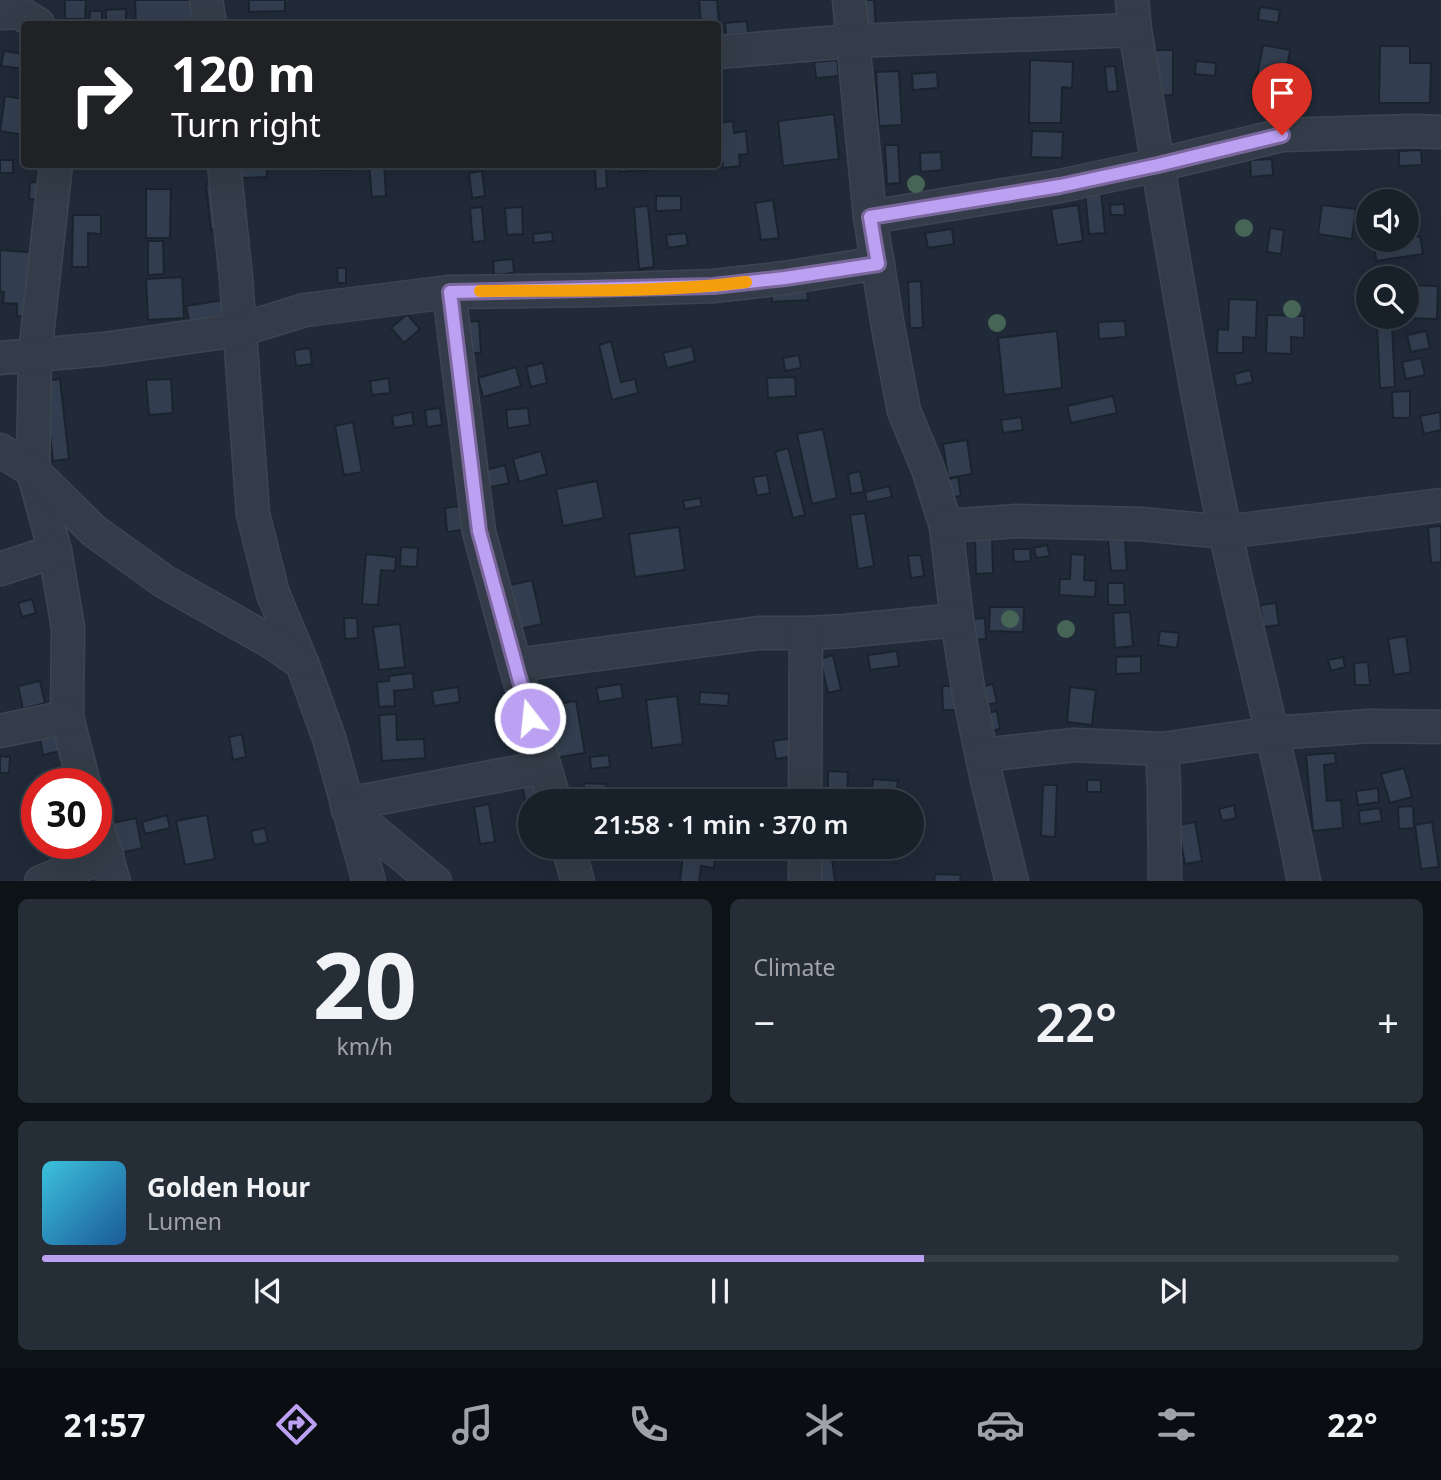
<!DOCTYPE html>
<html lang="en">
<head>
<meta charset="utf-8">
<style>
  body { margin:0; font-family:"Noto Sans",sans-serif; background:#252d36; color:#f1f3f6; height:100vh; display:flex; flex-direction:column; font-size:26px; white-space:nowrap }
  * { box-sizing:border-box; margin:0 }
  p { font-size:23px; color:#9fa3a8 }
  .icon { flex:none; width:38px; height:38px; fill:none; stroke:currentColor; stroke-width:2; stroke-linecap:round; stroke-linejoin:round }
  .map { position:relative; height:881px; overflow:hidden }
  .details { display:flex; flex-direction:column; gap:18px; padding:18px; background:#0d1217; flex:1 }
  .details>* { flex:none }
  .guide { position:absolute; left:21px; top:21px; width:700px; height:147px; border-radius:7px; box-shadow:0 7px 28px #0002,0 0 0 2px #363e47; background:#202124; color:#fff; overflow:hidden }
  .fabs { position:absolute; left:1356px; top:189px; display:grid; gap:14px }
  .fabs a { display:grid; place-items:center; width:63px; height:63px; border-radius:50%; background:#18202a; box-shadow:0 7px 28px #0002,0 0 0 2px #363e47; font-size:35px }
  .speed { position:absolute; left:21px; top:768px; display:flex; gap:14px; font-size:35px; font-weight:700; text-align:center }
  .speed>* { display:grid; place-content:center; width:91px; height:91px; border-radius:50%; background:#18202a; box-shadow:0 7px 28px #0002,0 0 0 2px #363e47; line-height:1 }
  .speed .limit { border:10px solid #d22; background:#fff; color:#111 }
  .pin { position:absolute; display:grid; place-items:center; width:60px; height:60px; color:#fff; margin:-72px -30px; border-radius:50% 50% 50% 0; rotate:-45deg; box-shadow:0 0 7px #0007 }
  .pin .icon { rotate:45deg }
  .me { position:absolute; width:77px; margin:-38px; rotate:344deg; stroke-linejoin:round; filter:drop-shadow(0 0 5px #0008) }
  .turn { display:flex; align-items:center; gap:24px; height:147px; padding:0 35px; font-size:32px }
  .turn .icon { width:91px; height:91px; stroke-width:2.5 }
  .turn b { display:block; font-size:49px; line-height:60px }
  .big { font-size:52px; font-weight:600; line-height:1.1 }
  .details .card { flex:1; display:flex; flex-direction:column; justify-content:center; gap:10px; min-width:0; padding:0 24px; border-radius:10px; background:#252d36 }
  .details .dial { align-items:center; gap:0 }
  .dial b { font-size:91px; line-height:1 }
  .song { display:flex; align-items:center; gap:21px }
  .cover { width:84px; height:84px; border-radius:10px; background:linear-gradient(135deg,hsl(190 70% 55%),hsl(210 70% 35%)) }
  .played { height:7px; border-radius:4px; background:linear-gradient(90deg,#bca0f2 65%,#363e47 65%) }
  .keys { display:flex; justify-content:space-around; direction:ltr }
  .heat { display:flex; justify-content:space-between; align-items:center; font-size:38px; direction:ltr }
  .details .tiles { flex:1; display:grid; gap:18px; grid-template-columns:1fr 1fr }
  .card:last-child { grid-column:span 2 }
  .trip { position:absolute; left:518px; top:789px; width:406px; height:70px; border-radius:35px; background:#18202a; box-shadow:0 7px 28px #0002,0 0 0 2px #363e47; font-weight:600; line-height:70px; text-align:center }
  .tab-bar { display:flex; height:112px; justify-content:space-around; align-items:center; background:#0a0d11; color:#9fa3a8 }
  .tab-bar .icon { width:49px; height:49px }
  .tab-bar .on { color:#bca0f2 }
  .tab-bar b { font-size:32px; color:#f1f3f6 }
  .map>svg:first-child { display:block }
</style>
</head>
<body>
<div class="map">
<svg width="1441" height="882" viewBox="0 0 1441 882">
  <rect width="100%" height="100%" fill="#202a38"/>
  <g fill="#323e4f" stroke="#1b232f" stroke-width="2">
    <path d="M65 0H86L85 19H65Z"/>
    <path d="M135 0H196L197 24H136Z"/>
    <path d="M249 0H285V11L249 12Z"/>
    <path d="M699 0H717L720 33H718V24H701Z"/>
    <path d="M858 0H874L876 28 859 29Z"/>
    <path d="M1260 7 1280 10 1278 23 1258 20Z"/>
    <path d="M126 9V24H106V10Z"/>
    <path d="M90 11H102V24H89Z"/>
    <path d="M747 21 748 33 726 35 725 23Z"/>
    <path d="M1263 45 1290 50 1280 107 1252 102Z"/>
    <path d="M1380 46H1410V63H1431L1430 103H1379Z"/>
    <path d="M1156 50H1173V95L1157 96Z"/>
    <path d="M4 51 24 54V69L1 66Z"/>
    <path d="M837 60 839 76 816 78 814 62Z"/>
    <path d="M1030 60 1073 62 1072 88 1062 87 1061 123H1029Z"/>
    <path d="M1196 61 1216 63 1215 76 1195 74Z"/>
    <path d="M1115 66 1118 91 1107 92 1105 67Z"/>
    <path d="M899 71 902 125 879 126 876 72Z"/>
    <path d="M937 72 938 88 913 90 912 74Z"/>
    <path d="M5 96 24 99V135L0 131Z"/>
    <path d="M834 114 839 159 783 166 778 121Z"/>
    <path d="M733 121 734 133 746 131 748 154 739 155 740 166 723 168 718 123Z"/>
    <path d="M1032 131 1063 132 1062 158 1031 157Z"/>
    <path d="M885 145H898L900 183 887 184Z"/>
    <path d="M1421 150 1422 165 1399 166V151Z"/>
    <path d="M941 152 942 170 921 172 920 153Z"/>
    <path d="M1272 159 1273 175 1251 177 1250 160Z"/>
    <rect x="0" y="160" width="13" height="13"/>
    <path d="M239 164H266L267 177 240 178Z"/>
    <rect x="317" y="164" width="33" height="6"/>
    <path d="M369 164H384L386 196 372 197Z"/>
    <path d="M619 164H653L654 169 620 172Z"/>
    <path d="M595 169H606L607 188 596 189Z"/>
    <path d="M482 171 485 196 472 198 469 173Z"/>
    <path d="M30 182 43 183 42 200 29 199Z"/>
    <path d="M217 183 222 229 211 230 206 184Z"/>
    <path d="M146 189H171L170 238H146Z"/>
    <path d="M1101 191 1105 233 1089 234 1085 192Z"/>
    <path d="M656 196H681V210L656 211Z"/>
    <path d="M773 200 779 238 761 240 755 203Z"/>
    <path d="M1124 204 1125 215H1111L1110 205Z"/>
    <path d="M1078 205 1083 241 1057 245 1051 209Z"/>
    <path d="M1322 205 1356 209 1352 239 1318 234Z"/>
    <path d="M648 206 654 267 639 269 634 207Z"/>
    <path d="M482 207 485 241 473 242 470 208Z"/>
    <path d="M522 207 523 234 507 235 505 208Z"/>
    <path d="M73 215H101V234L88 233V267H72Z"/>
    <path d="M1270 228 1284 230 1281 254 1267 252Z"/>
    <path d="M952 229 954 244 928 248 925 233Z"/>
    <path d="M552 232 553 241 534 243 533 234Z"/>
    <path d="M686 233 688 245 668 248 666 235Z"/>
    <path d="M1420 236 1423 254 1376 261 1374 242 1407 240V238Z"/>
    <path d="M148 241H163L164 274 148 275Z"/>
    <path d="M0 250 41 253 36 317 17 316V304L3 303 4 292 0 291Z"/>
    <path d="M513 259 514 273 494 275 493 261Z"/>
    <path d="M337 268H346V283H338Z"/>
    <path d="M182 277 184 318 148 320 146 279Z"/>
    <path d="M921 281 923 328H910L908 282Z"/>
    <path d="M1407 285 1438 286 1437 319 1402 318 1407 317Z"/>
    <path d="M807 287 808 300 772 302 771 289Z"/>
    <path d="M229 299 232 314 189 321 186 306Z"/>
    <path d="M1229 299 1257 300 1256 338 1243 337V353H1217L1218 329 1228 330Z"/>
    <path d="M407 314 420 329 404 343 391 328Z"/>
    <path d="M1267 315 1304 316V338L1291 337V354L1266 353Z"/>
    <path d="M479 321 481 353H467L466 322Z"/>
    <path d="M1125 321 1126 337 1099 339 1098 322Z"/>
    <path d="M1392 325 1395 387 1380 388 1377 326Z"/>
    <path d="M1057 331 1062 388 1004 395 998 338Z"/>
    <path d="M1426 331 1430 348 1411 352 1407 335Z"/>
    <path d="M611 341 621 382 635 379 638 393 612 400 599 345Z"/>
    <path d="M692 346 695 361 667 368 663 353Z"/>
    <path d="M310 348 312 364 296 366 294 350Z"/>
    <path d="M799 355 801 368 785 371 783 358Z"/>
    <path d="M1421 358 1425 375 1406 379 1402 362Z"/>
    <path d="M543 363 547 383 531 387 526 367Z"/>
    <path d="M516 367 521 386 483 397 478 378Z"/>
    <path d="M1250 370 1253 382 1236 386 1234 374Z"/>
    <path d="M795 377 796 396 768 398 767 378Z"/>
    <path d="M389 378 390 393 372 395 370 381Z"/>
    <path d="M60 379 69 459 53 461 44 381Z"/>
    <path d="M171 379 173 413 149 415 146 380Z"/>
    <path d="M1410 391V418H1393L1392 392Z"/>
    <path d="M1113 396 1117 413 1071 423 1067 406Z"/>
    <path d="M440 408 442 425 427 427 425 410Z"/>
    <path d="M528 408 530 425 508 428 506 410Z"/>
    <path d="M412 412 414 425 394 428 392 416Z"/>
    <path d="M1440 412 1441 430 1424 434 1420 416Z"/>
    <path d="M1021 417 1023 430 1003 433 1001 420Z"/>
    <path d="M353 422 362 472 344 475 335 426Z"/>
    <path d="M823 429 837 498 812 504 797 434Z"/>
    <path d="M967 440 972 474 948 478 943 444Z"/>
    <path d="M788 448 805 515 793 518 775 452Z"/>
    <path d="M541 451 547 474 519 482 513 459Z"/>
    <path d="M505 465 509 483 486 488 482 471Z"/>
    <path d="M860 471 864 492 851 494 848 474Z"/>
    <path d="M767 475 770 493 757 496 753 477Z"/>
    <path d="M958 477 961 496 948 498 945 480Z"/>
    <path d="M597 481 604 518 563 526 556 489Z"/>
    <path d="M889 486 892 497 867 502 865 492Z"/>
    <path d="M700 498 702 506 685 509 683 501Z"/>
    <path d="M460 506 463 530 447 532 445 508Z"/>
    <path d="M865 513 874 566 858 569 850 515Z"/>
    <path d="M1441 526V562L1431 563 1428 527Z"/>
    <path d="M679 527 685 570 635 577 629 534Z"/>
    <path d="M975 535H992L993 573 976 574Z"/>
    <path d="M1125 539 1127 570 1111 571 1108 540Z"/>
    <path d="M1047 545 1050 556 1036 558 1034 548Z"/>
    <path d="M401 547 418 548 417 567 400 566Z"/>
    <path d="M1013 549H1030L1031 561 1014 562Z"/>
    <path d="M366 554 396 557 395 571 381 570 378 605 362 604Z"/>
    <path d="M1071 554 1085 555 1084 580 1096 581 1095 597 1059 595 1060 579H1070Z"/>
    <path d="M921 555 924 576 911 578 908 556Z"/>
    <path d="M532 580 542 624 510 631 501 587Z"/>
    <path d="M1108 583H1124L1125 605H1108Z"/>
    <path d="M32 599 36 613 22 617 18 603Z"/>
    <path d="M1276 603 1279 625 1263 627 1260 605Z"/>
    <path d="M990 607H1024L1023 632 989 631Z"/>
    <path d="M1130 612 1133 646 1115 648 1113 613Z"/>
    <path d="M344 618H357L358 638 345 639Z"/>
    <path d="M985 618 986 639 972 640 971 619Z"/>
    <path d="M400 624 405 667 379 670 373 627Z"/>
    <path d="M1160 631 1179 633 1177 648 1158 645Z"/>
    <path d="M1406 636 1411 672 1394 675 1388 639Z"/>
    <path d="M897 651 899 666 870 670 868 655Z"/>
    <path d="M833 655 841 690 828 693 820 659Z"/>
    <path d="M1141 656V673L1116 674V657Z"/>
    <path d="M1343 657 1345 667 1331 671 1328 660Z"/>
    <path d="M1368 662 1370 685H1355L1354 663Z"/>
    <path d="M413 673 414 689 394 691 395 706 379 707 377 682 389 681V676Z"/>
    <path d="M40 681 45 703 23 709 18 686Z"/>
    <path d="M621 684 623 698 599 702 596 688Z"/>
    <path d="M993 684 997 703 983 705 979 687Z"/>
    <path d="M942 686H960V710H943Z"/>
    <path d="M458 687 460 702 434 706 432 691Z"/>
    <path d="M1070 687 1096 690 1092 725 1067 722Z"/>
    <path d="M700 692 729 694 728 706 699 704Z"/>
    <path d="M677 696 683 744 652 748 646 700Z"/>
    <path d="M576 701 585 753 554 758 545 706Z"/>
    <path d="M997 711 1000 729 985 732 982 714Z"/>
    <path d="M396 714 397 740 424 739 425 758 382 761 379 715Z"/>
    <path d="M55 729 60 751 43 755 39 733Z"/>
    <path d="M242 734 246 757 233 760 229 737Z"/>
    <path d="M792 738 795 756 776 759 773 741Z"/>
    <path d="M1335 753 1336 763 1324 765 1327 801 1341 800 1343 828 1313 831 1306 755Z"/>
    <path d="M609 755 610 767 591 769 590 757Z"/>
    <path d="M0 756 10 757 9 773H0Z"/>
    <path d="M1404 768 1412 797 1390 803 1381 774Z"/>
    <path d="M828 771 848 772 847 802H828Z"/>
    <path d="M873 779 898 781 896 799 871 796Z"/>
    <rect x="1087" y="780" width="14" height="12"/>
    <path d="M538 782 542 799 526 803 522 785Z"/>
    <path d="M584 783 606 784V795L584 794Z"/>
    <path d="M1043 785H1057L1055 837 1041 836Z"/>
    <path d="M1378 788 1379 802 1358 805 1356 791Z"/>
    <path d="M489 804 495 842 480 844 474 807Z"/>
    <path d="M1234 805 1236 818 1222 821 1219 809Z"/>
    <path d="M1413 806 1414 828 1399 829 1398 807Z"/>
    <path d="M1380 808 1382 821 1360 824 1359 811Z"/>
    <path d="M167 815 170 828 145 834 142 822Z"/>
    <path d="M207 815 215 859 185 865 176 821Z"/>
    <path d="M136 818 142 848 115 854 108 824Z"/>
    <path d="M1195 822 1202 861 1185 864 1178 825Z"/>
    <path d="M1432 822 1439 867 1421 869 1415 825Z"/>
    <path d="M265 828 268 842 254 845 251 831Z"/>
    <path d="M583 847H598L602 857 587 862Z"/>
    <path d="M830 847H859V855L831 856Z"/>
    <path d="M683 853 715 856 714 868 701 866 699 882H680Z"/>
    <path d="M832 858 835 882H821L818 860Z"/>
    <path d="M935 874 961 875 960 882H934Z"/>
  </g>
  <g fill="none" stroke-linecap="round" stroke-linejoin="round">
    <defs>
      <g id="minor">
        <path d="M206 0 210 24"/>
        <path d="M849 0 870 217 888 327 904 411 928 469 946 526 957 620 969 694 987 780 1012 882"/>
        <path d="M1132 0 1135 30C1164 197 1189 365 1225 530 1250 648 1282 764 1304 882"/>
        <path d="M0 13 18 12 38 24"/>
        <path d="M718 52 853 41 1135 30"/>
        <path d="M56 164 35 354 33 471 55 551 68 628 67 717 84 784"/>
        <path d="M224 164 236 278 253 514 273 594 302 663 329 738 369 882"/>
        <path d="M870 217 1060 186 1158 165 1282 135 1411 131 1441 132"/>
        <path d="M449 292 479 532 515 665 555 802"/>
        <path d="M0 358 104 349 239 330 305 310 449 292 596 290 713 286 785 278 878 263"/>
        <path d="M0 450 33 471 94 531 165 582 273 643 302 663"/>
        <path d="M946 526 1017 521 1141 524 1225 532 1441 505"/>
        <path d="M0 569 55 551"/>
        <path d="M515 665 759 633H806L845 631 957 620"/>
        <path d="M0 731 67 717"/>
        <path d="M1162 749 1164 787 1165 882"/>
        <path d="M983 755 1075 745 1162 749 1273 733 1370 726 1441 727"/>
        <path d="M805 802 806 633"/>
        <path d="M347 804 544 767"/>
        <path d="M348 810 435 882"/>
        <path d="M96 822 114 882"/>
        <path d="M568 847 578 882"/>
        <path d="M41 882 107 855"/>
        <path d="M805 882V847"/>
      </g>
    </defs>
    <use href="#minor" stroke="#3d4552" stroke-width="35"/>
    <use href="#minor" stroke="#333c48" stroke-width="32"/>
  </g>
  <g fill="#466556">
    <circle cx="916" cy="184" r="9"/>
    <circle cx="1244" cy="228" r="9"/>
    <circle cx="1292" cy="309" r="9"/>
    <circle cx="997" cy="323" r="9"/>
    <circle cx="1010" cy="619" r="9"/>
    <circle cx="1066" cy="629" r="9"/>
  </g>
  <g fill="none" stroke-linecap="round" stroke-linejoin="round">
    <defs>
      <path id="route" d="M530 718 479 531 450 292 713 286 785 278 878 264 870 217 1060 186 1158 165 1282 135"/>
    </defs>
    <use href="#route" stroke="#7a689d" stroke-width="18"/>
    <use href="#route" stroke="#bca0f2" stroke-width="12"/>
    <path stroke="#f59e0b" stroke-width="12" d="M480 291C568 290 658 293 746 282"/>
  </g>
</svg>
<div class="fabs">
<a><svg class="icon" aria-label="sound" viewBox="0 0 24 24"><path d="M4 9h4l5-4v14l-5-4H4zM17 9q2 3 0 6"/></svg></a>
<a><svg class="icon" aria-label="search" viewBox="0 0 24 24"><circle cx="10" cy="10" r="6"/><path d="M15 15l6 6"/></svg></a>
</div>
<div class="speed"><div class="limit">30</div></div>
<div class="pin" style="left:1282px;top:135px;background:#d93025"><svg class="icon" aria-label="arrive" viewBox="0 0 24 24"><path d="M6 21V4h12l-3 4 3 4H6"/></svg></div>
<svg class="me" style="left:530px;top:718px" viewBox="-20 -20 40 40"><circle r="17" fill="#bca0f2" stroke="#fff" stroke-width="3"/><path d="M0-11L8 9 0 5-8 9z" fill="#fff"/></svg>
<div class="trip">21:58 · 1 min · 370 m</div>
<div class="guide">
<div class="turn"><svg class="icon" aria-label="right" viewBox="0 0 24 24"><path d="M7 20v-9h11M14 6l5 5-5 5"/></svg><div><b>120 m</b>Turn right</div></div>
</div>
</div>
<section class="details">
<div class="tiles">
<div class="card dial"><b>20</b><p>km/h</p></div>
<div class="card"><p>Climate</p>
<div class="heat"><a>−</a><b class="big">22°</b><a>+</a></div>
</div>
<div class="card">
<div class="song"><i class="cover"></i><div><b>Golden Hour</b><p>Lumen</p></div></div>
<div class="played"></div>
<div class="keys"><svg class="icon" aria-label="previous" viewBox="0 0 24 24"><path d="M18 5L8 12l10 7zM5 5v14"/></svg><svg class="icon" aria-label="pause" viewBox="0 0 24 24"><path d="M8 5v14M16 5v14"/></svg><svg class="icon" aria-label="next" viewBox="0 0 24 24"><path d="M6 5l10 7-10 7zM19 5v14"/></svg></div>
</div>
</div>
</section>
<nav class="tab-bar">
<b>21:57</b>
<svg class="icon on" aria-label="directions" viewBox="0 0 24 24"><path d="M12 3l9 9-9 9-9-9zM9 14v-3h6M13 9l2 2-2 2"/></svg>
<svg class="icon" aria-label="music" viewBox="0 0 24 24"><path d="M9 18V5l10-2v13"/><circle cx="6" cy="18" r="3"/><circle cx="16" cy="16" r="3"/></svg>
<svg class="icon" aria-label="phone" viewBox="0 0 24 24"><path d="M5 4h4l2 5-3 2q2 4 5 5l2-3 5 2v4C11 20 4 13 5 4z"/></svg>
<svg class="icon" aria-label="climate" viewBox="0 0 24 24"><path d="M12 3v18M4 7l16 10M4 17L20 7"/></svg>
<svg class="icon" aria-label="car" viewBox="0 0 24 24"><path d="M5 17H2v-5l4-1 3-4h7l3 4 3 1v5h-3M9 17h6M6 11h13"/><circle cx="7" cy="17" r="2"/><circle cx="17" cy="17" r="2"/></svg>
<svg class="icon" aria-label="filters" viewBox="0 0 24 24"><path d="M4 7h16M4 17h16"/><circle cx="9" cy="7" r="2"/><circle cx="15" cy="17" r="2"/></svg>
<b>22°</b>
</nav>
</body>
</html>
